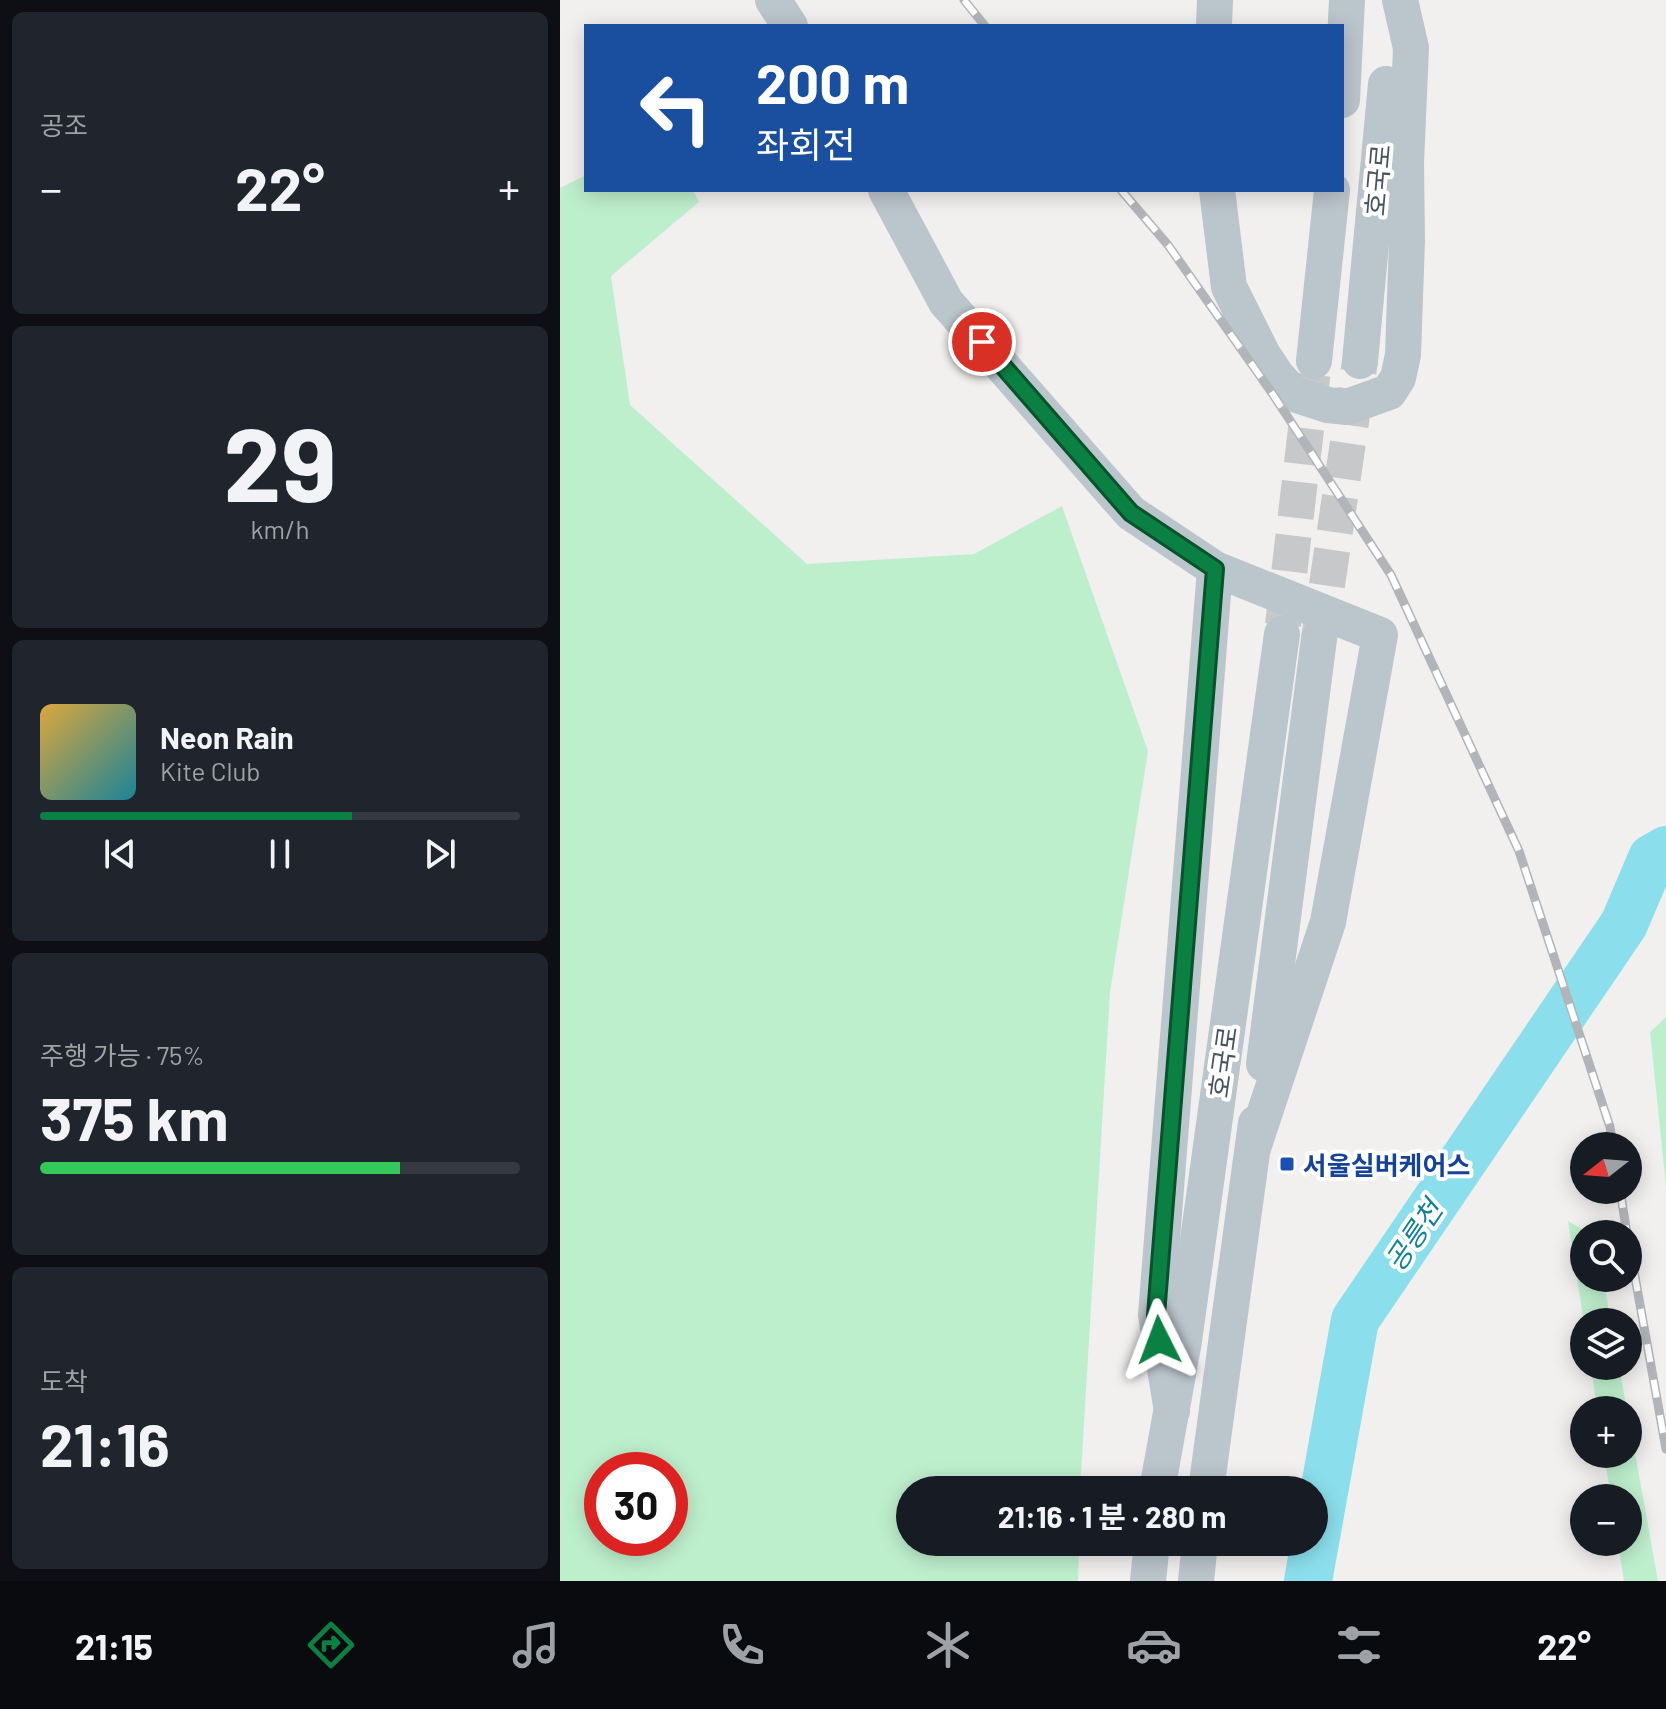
<!DOCTYPE html>
<html lang="ko">
<head>
<meta charset="utf-8">
<style>
  body { margin:0; font-family:Barlow,"Noto Sans KR",sans-serif; background:#20242c; color:#f1f3f6; height:100vh; display:flex; flex-direction:column; font-size:30px; white-space:nowrap }
  * { box-sizing:border-box; margin:0 }
  p { font-size:26px; color:#9ea1a6 }
  .icon { flex:none; width:44px; height:44px; fill:none; stroke:currentColor; stroke-width:2; stroke-linecap:round; stroke-linejoin:round }
  .map { position:relative; flex:1; overflow:hidden }
  .sheet { display:flex; flex-direction:column; gap:12px; padding:12px; background:#0d0f14; width:560px }
  .sheet>* { flex:none }
  .guide { position:absolute; left:24px; top:24px; width:760px; height:168px; border-radius:0px; box-shadow:0 4px 20px #0003; background:#1a4fa0; color:#fff; overflow:hidden }
  .needle { width:52px; rotate:253deg }
  .tools { position:absolute; left:1010px; top:1132px; display:grid; gap:16px }
  .tools a { display:grid; place-items:center; width:72px; height:72px; border-radius:50%; background:#171b24; box-shadow:0 4px 20px #0003; font-size:40px }
  .speed { position:absolute; left:24px; top:1452px; display:flex; gap:16px; font-size:40px; font-weight:700; text-align:center }
  .speed>* { display:grid; place-content:center; width:104px; height:104px; border-radius:50%; background:#171b24; box-shadow:0 4px 20px #0003; line-height:1 }
  .speed .limit { border:12px solid #d22; background:#fff; color:#111 }
  .pin { position:absolute; display:grid; place-items:center; width:68px; height:68px; color:#fff; margin:-34px; border:4px solid #fff; border-radius:50%; box-shadow:0 2px 8px #0007 }
  .me { position:absolute; width:88px; margin:-44px; rotate:357deg; stroke-linejoin:round; filter:drop-shadow(0 0 6px #0008) }
  .turn { display:flex; align-items:center; gap:28px; height:168px; padding:0 40px; font-size:36px }
  .turn .icon { width:104px; height:104px; stroke-width:2.5 }
  .turn b { display:block; font-size:56px; line-height:68px }
  .big { font-size:60px; font-weight:700; line-height:1.1 }
  .sheet .tile { flex:1; display:flex; flex-direction:column; justify-content:center; gap:12px; min-width:0; padding:0 28px; border-radius:12px; background:#20242c }
  .sheet .dial { align-items:center; gap:0 }
  .dial b { font-size:104px; line-height:1 }
  .song { display:flex; align-items:center; gap:24px }
  .cover { width:96px; height:96px; border-radius:12px; background:linear-gradient(135deg,hsl(40 70% 55%),hsl(190 70% 35%)) }
  .played { height:8px; border-radius:4px; background:linear-gradient(90deg,#0b8043 65%,#363941 65%) }
  .keys { display:flex; justify-content:space-around; direction:ltr }
  .heat { display:flex; justify-content:space-between; align-items:center; font-size:44px; direction:ltr }
  .charge { height:12px; border-radius:6px; background:linear-gradient(90deg,#34c759 75%,#363941 0) }
  .trip { position:absolute; left:336px; top:1476px; width:432px; height:80px; border-radius:40px; background:#171b24; box-shadow:0 4px 20px #0003; font-weight:700; line-height:80px; text-align:center }
  .tabs { display:flex; height:128px; justify-content:space-around; align-items:center; background:#090b0e; color:#9ea1a6 }
  .tabs .icon { width:56px; height:56px }
  .tabs .current { color:#0b8043 }
  .tabs b { font-size:36px; color:#f1f3f6 }
  main { display:flex; flex:1; min-height:0 }
  .map>svg:first-child { display:block }
</style>
</head>
<body>
<main>
<section class="sheet">
<div class="tile"><p>공조</p>
<div class="heat"><a>−</a><b class="big">22°</b><a>+</a></div>
</div>
<div class="tile dial"><b>29</b><p>km/h</p></div>
<div class="tile">
<div class="song"><i class="cover"></i><div><b>Neon Rain</b><p>Kite Club</p></div></div>
<div class="played"></div>
<div class="keys"><svg class="icon" aria-label="previous" viewBox="0 0 24 24"><path d="M18 5L8 12l10 7zM5 5v14"/></svg><svg class="icon" aria-label="pause" viewBox="0 0 24 24"><path d="M8 5v14M16 5v14"/></svg><svg class="icon" aria-label="next" viewBox="0 0 24 24"><path d="M6 5l10 7-10 7zM19 5v14"/></svg></div>
</div>
<div class="tile"><p>주행 가능 · 75%</p><b class="big">375 km</b><div class="charge"></div></div>
<div class="tile"><p>도착</p><b class="big">21:16</b></div>
</section>
<div class="map">
<svg width="1106" height="1581" viewBox="0 0 1106 1581">
  <rect width="100%" height="100%" fill="#f2efef"/>
  <g fill="#beefcd" fill-rule="evenodd">
    <path d="M26 175V190H133L139 202 51 276 70 405 247 564 414 554 502 506 588 751 550 992 520 1490H350V1542H519L518 1581H0V188ZM42 1470H110V1538H42Z"/>
    <path d="M1106 1017V1186L1090 1032Z"/>
    <path d="M1008 1221 1030 1234H1024V1278H1043L1051 1322 1024 1323Z"/>
    <path d="M1031 1366H1059L1067 1410H1037Z"/>
    <path d="M1068 1414 1098 1581H1064L1058 1542H1068V1498H1051L1044 1454H1068Z"/>
  </g>
  <g fill="none" stroke-linecap="round" stroke-linejoin="round">
    <path stroke="#8bdfec" stroke-width="48" d="M748 1581 795 1320 1064 924 1092 858 1106 850"/>
    <g stroke="#c7c8ca" stroke-width="36" stroke-dasharray="36 18" stroke-linecap="butt">
      <path d="M723 625 754 361"/>
      <path d="M759 639 800 361"/>
    </g>
    <g stroke="#bbc5cc" stroke-width="36">
      <path d="M213 0 230 26"/>
      <path d="M654 26 655 0"/>
      <path d="M782 100 787 0"/>
      <path d="M326 190 386 302 571 513 655 569"/>
      <path d="M657 190 669 287 703 355 717 376 734 394 768 405 787 407 829 392 838 378 843 355 847 240 846 163 851 48 840 0"/>
      <path d="M754 361 772 190"/>
      <path d="M800 361 826 84"/>
      <path d="M704 1064 759 639"/>
      <path d="M612 1411 596 1315 655 569 820 635 768 922 693 1148"/>
      <path d="M597 1490 624 1341 722 634"/>
      <path d="M646 1490 696 1123"/>
      <path d="M588 1581 592 1542"/>
      <path d="M636 1581 640 1542"/>
    </g>
    <defs>
      <g id="rail">
        <path d="M404 0 425 26"/>
        <path d="M561 190 608 245 714 396 831 575 959 851 1050 1127 1053 1146"/>
        <path d="M1060 1190 1067 1234"/>
        <path d="M1068 1238 1106 1449"/>
      </g>
    </defs>
    <use href="#rail" stroke="#b1b5ba" stroke-width="9"/>
    <use href="#rail" stroke="#fff" stroke-width="6" stroke-dasharray="18" stroke-linecap="butt"/>
  </g>
  <g fill="none" stroke-linecap="round" stroke-linejoin="round">
    <defs>
      <path id="route" d="M422 342 571 513 655 569 596 1315 599 1340"/>
    </defs>
    <use href="#route" stroke="#07532c" stroke-width="20"/>
    <use href="#route" stroke="#0b8043" stroke-width="14"/>
  </g>
  <rect fill="#1a4fb4" stroke="#fff" stroke-width="3" x="719" y="1156" width="16" height="16" rx="4"/>
  <g text-anchor="middle" dominant-baseline="central" stroke-width="8" stroke-linejoin="round" paint-order="stroke">
    <g font-size="26" fill="#47545d" stroke="#fff">
      <text transform="translate(817 180) rotate(-85)">호국로</text>
      <text transform="translate(662 1062) rotate(-82)">호국로</text>
    </g>
    <g font-size="26" font-weight="bold" fill="#164399" stroke="#fff" text-anchor="start">
      <text x="743" y="1164">서울실버케어스</text>
    </g>
    <g font-size="28" font-style="italic" fill="#0d8294" stroke="#fff">
      <text transform="translate(853 1235) rotate(-56)">공릉천</text>
    </g>
  </g>
</svg>
<div class="tools">
<a><svg class="needle" viewBox="-14 -14 28 28"><path d="M0-13l5 13h-10z" fill="#e53935"/><path d="M0 13l5-13h-10z" fill="#9ea1a6"/></svg></a>
<a><svg class="icon" aria-label="search" viewBox="0 0 24 24"><circle cx="10" cy="10" r="6"/><path d="M15 15l6 6"/></svg></a>
<a><svg class="icon" aria-label="layers" viewBox="0 0 24 24"><path d="M12 4l9 5-9 5-9-5zM3 14l9 5 9-5"/></svg></a>
<a>+</a>
<a>−</a>
</div>
<div class="speed"><div class="limit">30</div></div>
<div class="pin" style="left:422px;top:342px;background:#d93025"><svg class="icon" aria-label="arrive" viewBox="0 0 24 24"><path d="M6 21V4h12l-3 4 3 4H6"/></svg></div>
<svg class="me" style="left:599px;top:1340px" viewBox="-20 -20 40 40"><path d="M0-17L14 15 0 8-14 15z" fill="#0b8043" stroke="#fff" stroke-width="4"/></svg>
<div class="trip">21:16 · 1 분 · 280 m</div>
<div class="guide">
<div class="turn"><svg class="icon" aria-label="left" viewBox="0 0 24 24"><path d="M17 20v-9H6M10 6l-5 5 5 5"/></svg><div><b>200 m</b>좌회전</div></div>
</div>
</div>
</main>
<nav class="tabs">
<b>21:15</b>
<svg class="icon current" aria-label="directions" viewBox="0 0 24 24"><path d="M12 3l9 9-9 9-9-9zM9 14v-3h6M13 9l2 2-2 2"/></svg>
<svg class="icon" aria-label="music" viewBox="0 0 24 24"><path d="M9 18V5l10-2v13"/><circle cx="6" cy="18" r="3"/><circle cx="16" cy="16" r="3"/></svg>
<svg class="icon" aria-label="phone" viewBox="0 0 24 24"><path d="M5 4h4l2 5-3 2q2 4 5 5l2-3 5 2v4C11 20 4 13 5 4z"/></svg>
<svg class="icon" aria-label="climate" viewBox="0 0 24 24"><path d="M12 3v18M4 7l16 10M4 17L20 7"/></svg>
<svg class="icon" aria-label="car" viewBox="0 0 24 24"><path d="M5 17H2v-5l4-1 3-4h7l3 4 3 1v5h-3M9 17h6M6 11h13"/><circle cx="7" cy="17" r="2"/><circle cx="17" cy="17" r="2"/></svg>
<svg class="icon" aria-label="filters" viewBox="0 0 24 24"><path d="M4 7h16M4 17h16"/><circle cx="9" cy="7" r="2"/><circle cx="15" cy="17" r="2"/></svg>
<b>22°</b>
</nav>
</body>
</html>
